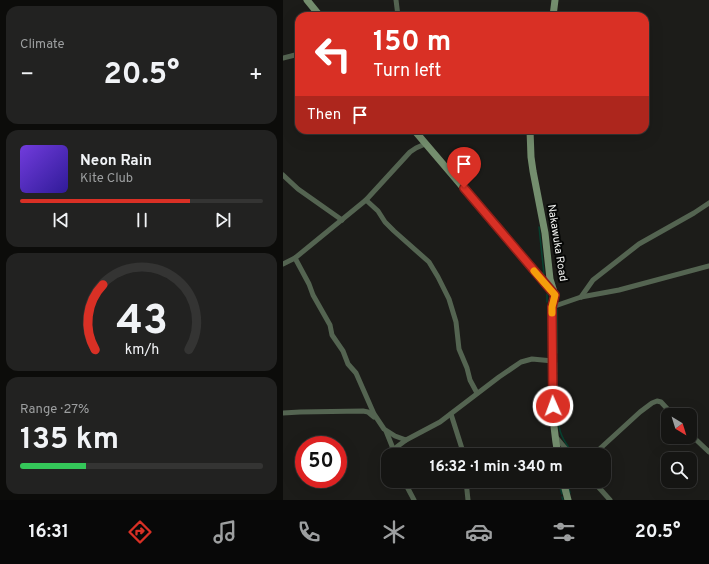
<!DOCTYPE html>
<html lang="en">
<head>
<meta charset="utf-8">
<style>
  body { margin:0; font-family:Overpass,sans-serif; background:#222221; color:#f1f3f6; height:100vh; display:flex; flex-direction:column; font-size:15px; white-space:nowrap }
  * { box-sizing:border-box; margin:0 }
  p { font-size:13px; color:#9d9fa0 }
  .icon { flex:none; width:22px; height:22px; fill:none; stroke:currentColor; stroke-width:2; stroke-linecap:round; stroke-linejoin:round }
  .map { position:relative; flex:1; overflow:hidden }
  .details { display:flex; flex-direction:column; gap:6px; padding:6px; background:#0c0c0a; width:283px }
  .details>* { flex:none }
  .top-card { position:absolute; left:12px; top:12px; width:354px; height:122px; border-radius:12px; box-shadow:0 4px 16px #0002,0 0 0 1px #343433; background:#d93025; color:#fff; overflow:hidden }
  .needle { width:26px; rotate:142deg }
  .controls { position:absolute; left:378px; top:408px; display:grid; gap:8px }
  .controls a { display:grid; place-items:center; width:36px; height:36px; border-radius:8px; background:#151513; box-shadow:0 4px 16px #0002,0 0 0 1px #343433; font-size:20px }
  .speed { position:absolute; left:12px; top:436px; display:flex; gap:8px; font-size:20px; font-weight:700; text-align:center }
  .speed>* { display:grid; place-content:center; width:52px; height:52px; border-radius:50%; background:#151513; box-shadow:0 4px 16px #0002,0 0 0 1px #343433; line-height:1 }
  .speed .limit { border:6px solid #d22; background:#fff; color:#111 }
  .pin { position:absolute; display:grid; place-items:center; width:34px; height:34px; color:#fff; margin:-41px -17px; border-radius:50% 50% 50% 0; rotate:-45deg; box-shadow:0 0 4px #0007 }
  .pin .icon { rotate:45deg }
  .me { position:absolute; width:44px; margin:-22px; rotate:358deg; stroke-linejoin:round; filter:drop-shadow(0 0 3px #0008) }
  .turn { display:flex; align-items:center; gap:14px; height:84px; padding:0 12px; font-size:18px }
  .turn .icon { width:52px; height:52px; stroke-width:2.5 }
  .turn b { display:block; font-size:28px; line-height:34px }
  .then { display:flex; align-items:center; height:38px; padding:0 12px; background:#0003; gap:8px; font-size:15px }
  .big { font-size:30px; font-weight:700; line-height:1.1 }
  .details .card { flex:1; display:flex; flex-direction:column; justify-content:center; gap:6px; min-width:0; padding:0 14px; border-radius:12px; background:#222221 }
  .details .dial { align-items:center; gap:0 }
  .dial svg { height:104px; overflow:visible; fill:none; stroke:#343433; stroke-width:7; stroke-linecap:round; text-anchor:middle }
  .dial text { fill:#f1f3f6; stroke:none }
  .song { display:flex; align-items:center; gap:12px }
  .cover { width:48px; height:48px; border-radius:6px; background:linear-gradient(135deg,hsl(260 70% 55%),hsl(250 70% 35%)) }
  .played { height:4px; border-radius:2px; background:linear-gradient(90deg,#d93025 70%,#343433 70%) }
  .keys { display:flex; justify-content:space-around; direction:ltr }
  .heat { display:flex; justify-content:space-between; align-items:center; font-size:22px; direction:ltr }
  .charge { height:6px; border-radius:3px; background:linear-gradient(90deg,#34c759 27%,#343433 0) }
  .trip { position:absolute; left:98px; top:448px; width:230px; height:40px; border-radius:12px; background:#151513; box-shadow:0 4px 16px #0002,0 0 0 1px #343433; font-weight:700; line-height:40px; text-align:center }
  .tab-bar { display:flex; height:64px; justify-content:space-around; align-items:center; background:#080808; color:#9d9fa0 }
  .tab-bar .icon { width:28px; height:28px }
  .tab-bar .active { color:#d93025 }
  .tab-bar b { font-size:18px; color:#f1f3f6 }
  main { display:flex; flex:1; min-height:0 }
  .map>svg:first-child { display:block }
</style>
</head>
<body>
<main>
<section class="details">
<div class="card"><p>Climate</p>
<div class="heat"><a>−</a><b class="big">20.5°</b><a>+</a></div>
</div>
<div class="card">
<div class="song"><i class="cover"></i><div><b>Neon Rain</b><p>Kite Club</p></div></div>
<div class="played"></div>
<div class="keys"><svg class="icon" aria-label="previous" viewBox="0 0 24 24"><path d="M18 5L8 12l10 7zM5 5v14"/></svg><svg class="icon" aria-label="pause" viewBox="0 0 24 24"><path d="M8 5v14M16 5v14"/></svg><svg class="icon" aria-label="next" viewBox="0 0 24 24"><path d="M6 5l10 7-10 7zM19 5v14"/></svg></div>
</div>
<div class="card dial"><svg viewBox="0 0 100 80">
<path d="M14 69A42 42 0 1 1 86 69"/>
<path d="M14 69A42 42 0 0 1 20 19" stroke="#d93025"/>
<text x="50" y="56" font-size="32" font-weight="700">43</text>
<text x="50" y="72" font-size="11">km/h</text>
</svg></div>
<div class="card"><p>Range · 27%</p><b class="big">135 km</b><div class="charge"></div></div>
</section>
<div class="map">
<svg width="426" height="500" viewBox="0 0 426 500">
  <rect width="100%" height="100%" fill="#1c1c19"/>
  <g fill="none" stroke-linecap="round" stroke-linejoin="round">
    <g stroke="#06402f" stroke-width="1.5">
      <path d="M176 176 183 185"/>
      <path d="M185 187 189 193"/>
      <path d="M193 197 196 200"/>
      <path d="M198 202 200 205"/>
      <path d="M195 210 199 215"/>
      <path d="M205 211 209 216"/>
      <path d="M256 271 261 274 256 227"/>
      <path d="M264 294V302"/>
      <path d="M265 306 266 314"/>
      <path d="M274 309V353"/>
      <path d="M274 363V372"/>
      <path d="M273 384 274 375"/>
      <path d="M274 390V406"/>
      <path d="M266 393V401"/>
      <path d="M274 411C276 428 276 434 286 448"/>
      <path d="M281 455V452"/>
      <path d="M275 481 279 494"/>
      <path d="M284 481 287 493"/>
      <path d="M279 497 280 500"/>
    </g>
    <g stroke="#546451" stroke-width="5">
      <path d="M113 0 115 16"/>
      <path d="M0 58 16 54"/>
      <path d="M0 175 15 189 59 220"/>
      <path d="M83 200 95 211 102 222 111 231 146 262 155 277 166 299 173 322 176 349 184 368 187 380 194 393"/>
      <path d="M12 258 26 284 30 295 47 325 49 335 60 351 65 364 73 373 91 414 101 429 112 436 123 440 157 422 216 377 238 362 249 359 270 361"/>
      <path d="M0 264 12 258 83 200 127 152 133 148 142 144"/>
      <path d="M298 297 310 280 356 244 411 213 426 203"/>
      <path d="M269 307 298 297 336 290 426 266"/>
      <path d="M0 413 17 412 80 411 85 412 91 417"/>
      <path d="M168 414 181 455"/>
      <path d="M103 431 109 446V455"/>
      <path d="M407 434 426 452"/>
      <path d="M273 437 288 455"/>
      <path d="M110 453 111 449 123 440"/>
      <path d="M310 455 357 412 369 403 374 401 378 402 390 415"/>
      <path d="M121 481 131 500"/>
      <path d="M183 481 185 500"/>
      <path d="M310 481 327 500"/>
    </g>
    <g stroke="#748e6e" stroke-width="7">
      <path d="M24 0 37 16"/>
      <path d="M270 16 272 0"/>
      <path d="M131 130 270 293"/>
      <path d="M247 130 248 157 250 171 262 233 267 279 272 295 269 307C269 356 266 406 275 455"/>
      <path d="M280 481 285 500"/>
    </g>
  </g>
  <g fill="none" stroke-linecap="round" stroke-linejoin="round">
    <defs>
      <path id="route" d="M181 188 272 295 269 307 270 406"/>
    </defs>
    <use href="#route" stroke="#8d1f18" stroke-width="10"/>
    <use href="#route" stroke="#d93025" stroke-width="7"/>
    <path stroke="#f59e0b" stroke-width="7" d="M251 271 272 295 269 307V313"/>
  </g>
  <g text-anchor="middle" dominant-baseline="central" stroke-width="4" stroke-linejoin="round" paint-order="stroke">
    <g font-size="11" fill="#eeeeec" stroke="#060706">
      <text transform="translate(274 243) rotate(81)">Nakawuka Road</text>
    </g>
  </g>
</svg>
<div class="controls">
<a><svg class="needle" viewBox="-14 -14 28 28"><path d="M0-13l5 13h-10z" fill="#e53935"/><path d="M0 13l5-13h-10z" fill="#9d9fa0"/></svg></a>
<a><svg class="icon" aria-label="search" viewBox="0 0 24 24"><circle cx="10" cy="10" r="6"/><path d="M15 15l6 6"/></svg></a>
</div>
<div class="speed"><div class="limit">50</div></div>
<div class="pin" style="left:181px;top:188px;background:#d93025"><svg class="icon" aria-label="arrive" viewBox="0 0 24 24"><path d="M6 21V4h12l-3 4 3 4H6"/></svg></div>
<svg class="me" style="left:270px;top:406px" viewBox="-20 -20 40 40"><circle r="17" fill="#d93025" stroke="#fff" stroke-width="3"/><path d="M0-11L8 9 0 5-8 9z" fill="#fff"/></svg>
<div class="trip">16:32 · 1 min · 340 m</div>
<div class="top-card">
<div class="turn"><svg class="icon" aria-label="left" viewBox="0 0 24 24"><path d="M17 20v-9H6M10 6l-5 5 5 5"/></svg><div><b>150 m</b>Turn left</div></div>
<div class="then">Then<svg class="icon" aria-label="arrive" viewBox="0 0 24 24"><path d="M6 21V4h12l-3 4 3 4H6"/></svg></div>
</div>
</div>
</main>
<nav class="tab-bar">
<b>16:31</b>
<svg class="icon active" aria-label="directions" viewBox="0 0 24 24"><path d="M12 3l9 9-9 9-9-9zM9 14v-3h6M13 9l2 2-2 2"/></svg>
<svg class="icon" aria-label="music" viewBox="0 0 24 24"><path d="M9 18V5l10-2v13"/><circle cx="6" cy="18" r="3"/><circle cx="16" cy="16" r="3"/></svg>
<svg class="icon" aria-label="phone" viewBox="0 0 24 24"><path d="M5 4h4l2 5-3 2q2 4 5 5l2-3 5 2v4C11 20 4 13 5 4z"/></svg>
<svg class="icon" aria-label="climate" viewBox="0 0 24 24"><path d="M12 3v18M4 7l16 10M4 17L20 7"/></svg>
<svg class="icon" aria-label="car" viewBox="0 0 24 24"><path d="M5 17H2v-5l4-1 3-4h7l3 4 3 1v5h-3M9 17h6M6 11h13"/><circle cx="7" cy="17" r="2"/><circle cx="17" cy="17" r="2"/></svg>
<svg class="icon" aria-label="filters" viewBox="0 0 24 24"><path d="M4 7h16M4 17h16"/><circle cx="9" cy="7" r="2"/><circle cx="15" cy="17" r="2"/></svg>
<b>20.5°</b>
</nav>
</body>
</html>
